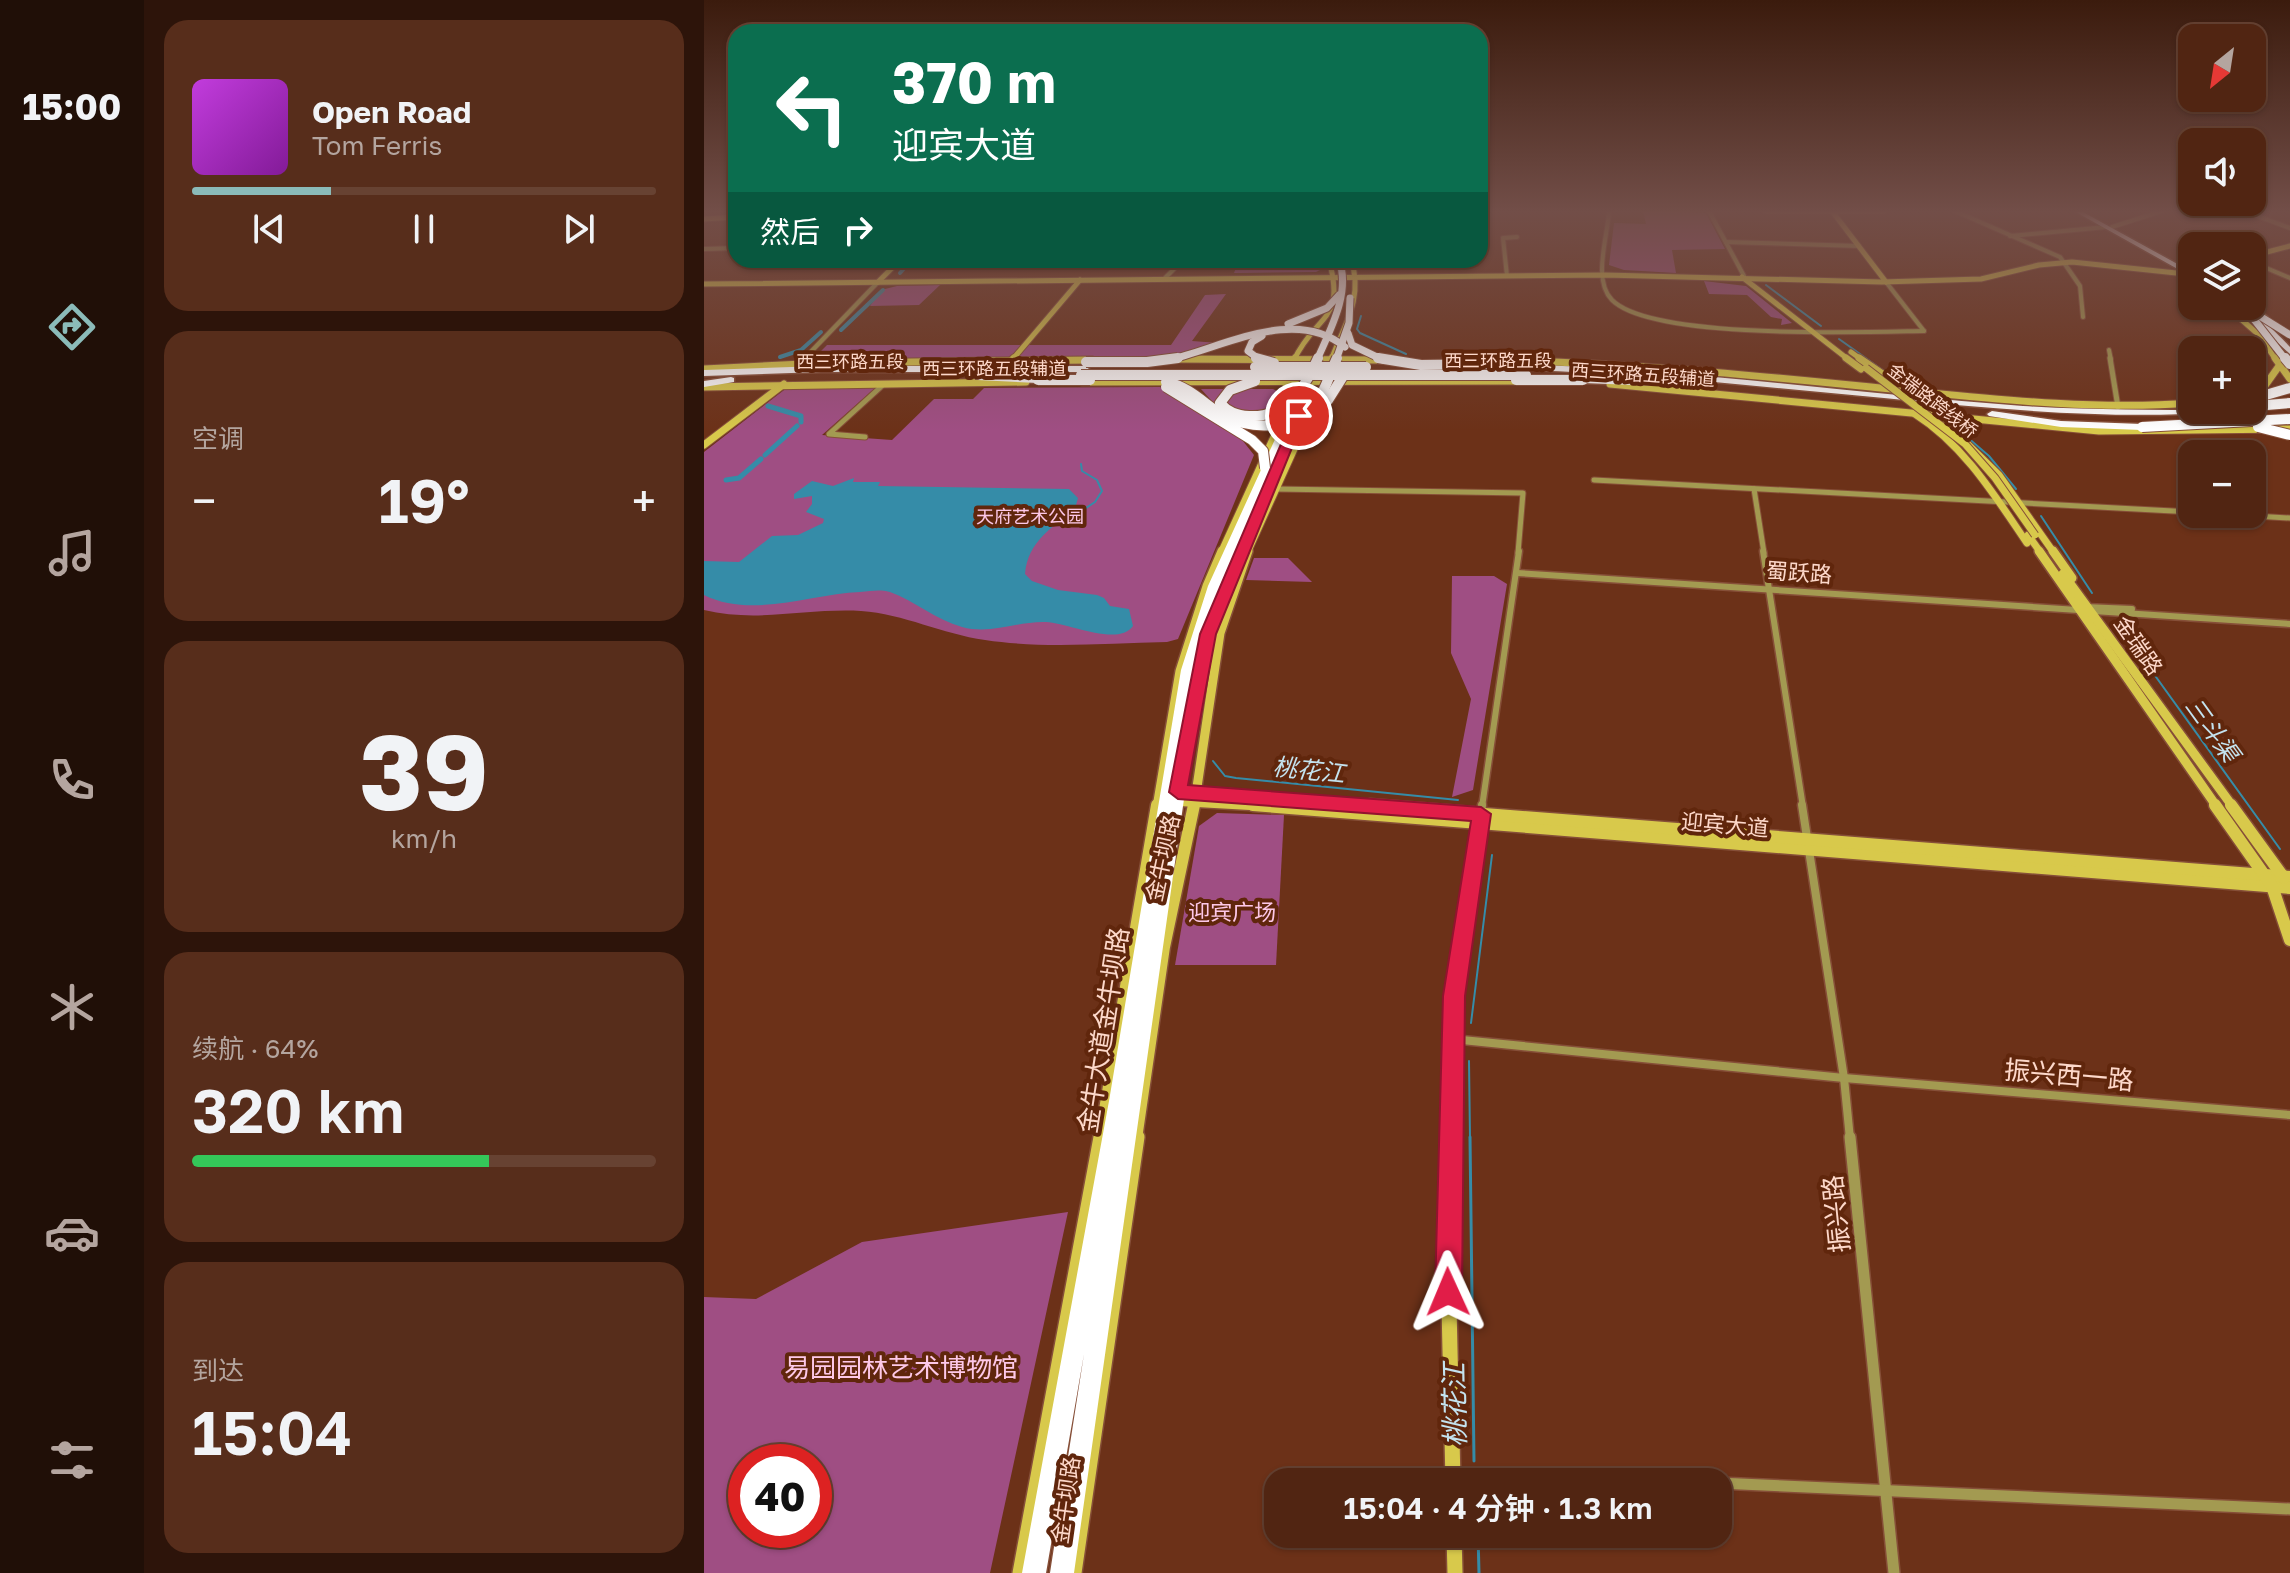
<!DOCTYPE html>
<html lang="zh">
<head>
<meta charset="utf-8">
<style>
  body { margin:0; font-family:"Golos Text","Noto Sans SC",sans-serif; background:#572d1b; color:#f1f3f6; height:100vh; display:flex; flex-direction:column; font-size:30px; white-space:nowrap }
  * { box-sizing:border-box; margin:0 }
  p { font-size:26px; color:#b4a59f }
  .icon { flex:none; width:44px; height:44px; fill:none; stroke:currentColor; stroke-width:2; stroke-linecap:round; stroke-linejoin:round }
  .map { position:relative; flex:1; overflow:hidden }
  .sheet { display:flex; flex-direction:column; gap:20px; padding:20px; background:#2d140a; width:560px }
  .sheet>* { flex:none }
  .hud { position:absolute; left:24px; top:24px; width:760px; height:244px; border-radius:24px; box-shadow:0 2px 6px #0004,0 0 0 2px #674232; background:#0b6e4f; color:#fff; overflow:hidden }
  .needle { width:52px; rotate:210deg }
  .tools { position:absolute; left:1474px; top:24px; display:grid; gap:16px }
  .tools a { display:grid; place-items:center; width:88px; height:88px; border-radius:16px; background:#512512; box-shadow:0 2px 6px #0004,0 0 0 2px #674232; font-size:40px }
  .speed { position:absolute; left:24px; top:1444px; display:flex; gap:16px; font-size:40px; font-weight:700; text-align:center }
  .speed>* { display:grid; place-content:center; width:104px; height:104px; border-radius:50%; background:#512512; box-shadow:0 2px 6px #0004,0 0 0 2px #674232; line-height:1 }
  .speed .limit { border:12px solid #d22; background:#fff; color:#111 }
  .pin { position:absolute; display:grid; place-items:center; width:68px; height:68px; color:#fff; margin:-34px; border:4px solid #fff; border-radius:50%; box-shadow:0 2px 8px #0007 }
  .me { position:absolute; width:88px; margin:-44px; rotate:359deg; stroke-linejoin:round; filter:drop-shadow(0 0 6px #0008) }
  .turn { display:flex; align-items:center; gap:28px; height:168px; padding:0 32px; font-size:36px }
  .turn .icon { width:104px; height:104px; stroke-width:2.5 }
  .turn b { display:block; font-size:56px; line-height:68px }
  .then { display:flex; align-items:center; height:76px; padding:0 32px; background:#0003; gap:16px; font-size:30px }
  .big { font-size:60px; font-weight:600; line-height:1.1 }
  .sheet .widget { flex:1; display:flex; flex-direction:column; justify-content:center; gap:12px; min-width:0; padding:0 28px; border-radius:24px; background:#572d1b }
  .sheet .dial { align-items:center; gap:0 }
  .dial b { font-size:104px; line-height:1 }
  .song { display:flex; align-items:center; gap:24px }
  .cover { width:96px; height:96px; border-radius:12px; background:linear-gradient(135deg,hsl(290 70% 55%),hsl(290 70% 35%)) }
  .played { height:8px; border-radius:4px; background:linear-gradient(90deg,#8bbbb9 30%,#674232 30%) }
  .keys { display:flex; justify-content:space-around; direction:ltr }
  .heat { display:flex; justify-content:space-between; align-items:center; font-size:44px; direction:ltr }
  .charge { height:12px; border-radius:6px; background:linear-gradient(90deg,#34c759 64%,#674232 0) }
  .trip { position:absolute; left:560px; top:1468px; width:468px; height:80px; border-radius:24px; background:#512512; box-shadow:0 2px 6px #0004,0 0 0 2px #674232; font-weight:600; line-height:80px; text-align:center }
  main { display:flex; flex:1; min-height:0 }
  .menu { display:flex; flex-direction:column; width:144px; justify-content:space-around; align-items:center; background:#200f07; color:#b4a59f }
  .menu .icon { width:56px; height:56px }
  .menu .current { color:#8bbbb9 }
  .menu b { font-size:36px; color:#f1f3f6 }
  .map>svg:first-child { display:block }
</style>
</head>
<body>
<main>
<nav class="menu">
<b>15:00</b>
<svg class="icon current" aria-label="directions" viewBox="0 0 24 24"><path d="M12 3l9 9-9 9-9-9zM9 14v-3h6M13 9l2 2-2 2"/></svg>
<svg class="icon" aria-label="music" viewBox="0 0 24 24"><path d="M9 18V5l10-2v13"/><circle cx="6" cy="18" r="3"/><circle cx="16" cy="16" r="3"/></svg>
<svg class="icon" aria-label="phone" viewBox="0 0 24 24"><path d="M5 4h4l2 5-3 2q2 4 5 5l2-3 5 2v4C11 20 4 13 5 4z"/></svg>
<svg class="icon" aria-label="climate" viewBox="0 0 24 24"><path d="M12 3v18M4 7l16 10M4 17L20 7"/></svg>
<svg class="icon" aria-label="car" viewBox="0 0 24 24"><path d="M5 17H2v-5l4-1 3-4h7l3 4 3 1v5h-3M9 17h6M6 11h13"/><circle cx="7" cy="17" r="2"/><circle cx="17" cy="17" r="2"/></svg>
<svg class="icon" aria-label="filters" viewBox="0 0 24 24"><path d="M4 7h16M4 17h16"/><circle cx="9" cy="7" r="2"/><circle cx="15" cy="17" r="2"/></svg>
</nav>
<section class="sheet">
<div class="widget">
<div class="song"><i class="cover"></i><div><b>Open Road</b><p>Tom Ferris</p></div></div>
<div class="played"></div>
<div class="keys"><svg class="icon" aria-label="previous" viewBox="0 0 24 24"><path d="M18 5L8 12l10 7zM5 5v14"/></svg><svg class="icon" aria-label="pause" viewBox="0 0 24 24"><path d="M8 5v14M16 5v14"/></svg><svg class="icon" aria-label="next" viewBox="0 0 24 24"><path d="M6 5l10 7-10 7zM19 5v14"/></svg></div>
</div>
<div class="widget"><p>空调</p>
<div class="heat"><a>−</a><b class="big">19°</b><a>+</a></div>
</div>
<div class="widget dial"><b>39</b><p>km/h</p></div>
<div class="widget"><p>续航 · 64%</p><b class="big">320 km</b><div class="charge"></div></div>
<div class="widget"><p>到达</p><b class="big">15:04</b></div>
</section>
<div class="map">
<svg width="1586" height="1573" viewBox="0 0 1586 1573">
  <rect width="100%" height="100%" fill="#6c3118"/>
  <g fill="#9f4e83" fill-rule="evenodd">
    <path d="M939 211 1002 213 1021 249 968 250 972 273 920 270 905 265 910 223 942 224Z"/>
    <path d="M535 260H617L620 268 612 272 530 273Z"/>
    <path d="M1000 281 1042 286 1088 323 1077 325 1078 319 1067 317 1043 295 1005 294Z"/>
    <path d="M236 285 215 305 166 306 177 290 193 286Z"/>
    <path d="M522 294 488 341 515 343 480 356 109 359 123 345H467L501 295Z"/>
    <path d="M84 387 171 388 118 435 188 440 230 399H269L280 388 456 387 535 436 550 455 474 639 463 642C403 643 340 649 281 640 238 634 200 614 157 611 103 608 53 623 0 610V452Z"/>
    <path d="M497 389H569L573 391 564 423 513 407Z"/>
    <path d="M550 558H584L608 582 542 580Z"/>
    <path d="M748 576H790L803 584 769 790 748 797 767 699 747 653Z"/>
    <path d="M513 813 580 815 572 965H471L495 826Z"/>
    <path d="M364 1212 286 1573H0V1297L52 1299 158 1242ZM110 1462V1530H42V1462Z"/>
  </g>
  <path fill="#358ca8" d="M150 478 149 482H176L174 486 365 489 374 498 372 505C351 528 324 539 321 574L328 581 354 590 393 595 400 598 406 606 425 609 429 626C414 647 365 623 342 622 313 621 287 635 258 627 232 620 211 601 186 592 175 589 168 591 156 592 107 594 48 619 0 595V561L35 562 68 536 94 535 119 523 120 519 102 512 108 504V496L90 499V494L108 481 129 486Z"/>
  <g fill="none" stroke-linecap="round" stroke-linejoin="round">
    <g stroke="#358ca8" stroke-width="2">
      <path d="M1062 285 1117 326"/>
      <path d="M657 316 653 329 656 333 702 354"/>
      <path d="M1135 339 1187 376"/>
      <path d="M1256 431 1285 456 1312 489"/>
      <path d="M370 516 391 502 398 491 393 480 378 471 377 464"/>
      <path d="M1337 516 1388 593"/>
      <path d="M1416 627 1576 849"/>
      <path d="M509 761 521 776 532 778 754 800"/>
      <path d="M767 1023 788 855"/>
      <path d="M765 1061 766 1139"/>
    </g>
    <g stroke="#358ca8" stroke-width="3">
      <path d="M766 1137 770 1461"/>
      <path d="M774 1534 775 1573"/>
    </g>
    <g stroke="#358ca8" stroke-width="4">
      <path d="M196 273 204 264"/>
      <path d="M137 330 179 290"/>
      <path d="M76 357 97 350 117 332"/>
    </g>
    <g stroke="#358ca8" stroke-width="5">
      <path d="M64 406 97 416V422"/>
      <path d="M61 455 93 426"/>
      <path d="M22 480 35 478 57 459"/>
    </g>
    <defs>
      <g id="street-far4">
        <path d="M905 211C904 236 888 280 908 300 948 340 1160 332 1220 331"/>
        <path d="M1005 211 1040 276"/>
        <path d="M1251 211 1356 257 1376 286 1379 317"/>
        <path d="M1540 211 1586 228"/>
        <path d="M1408 227 1458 211"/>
        <path d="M1306 236 1402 227"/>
        <path d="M1022 242 1155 246"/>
        <path d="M0 249 32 248"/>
        <path d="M1548 262 1586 278"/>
        <path d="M803 276 799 238 813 237"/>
        <path d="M461 278 479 260"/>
        <path d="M1182 282 1220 331"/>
        <path d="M1405 350 1407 360"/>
        <path d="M99 360 174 282"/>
      </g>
      <g id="street-far3">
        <path d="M1406 358 1414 407"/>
        <path d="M95 364 101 358"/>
        <path d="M161 437 125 434 180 384"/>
        <path d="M890 480 1488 512"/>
        <path d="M572 489 819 493 814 553"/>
        <path d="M1050 489 1060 553"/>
        <path d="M1517 514 1586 518"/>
      </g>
      <g id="street-far2">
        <path d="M1059 551 1099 807"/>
        <path d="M813 573 1586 624"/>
        <path d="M1381 607 1428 609"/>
        <path d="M778 807 815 551"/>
      </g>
      <g id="street-far1">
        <path d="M1098 805 1140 1078 1146 1139"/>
        <path d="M777 814 778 805"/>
        <path d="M748 1039 1140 1078 1586 1115"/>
      </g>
      <g id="street">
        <path d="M1146 1137 1190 1573"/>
        <path d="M1014 1483 1586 1509"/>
      </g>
      <g id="secondary-far4">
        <path d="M1062 211H1180"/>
        <path d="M1128 211 1182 282"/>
        <path d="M0 219 32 217"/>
        <path d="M1548 256 1586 246"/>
        <path d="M1038 277 1145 360"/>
        <path d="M174 282 196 260"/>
        <path d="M0 284 901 275 1178 282 1277 279 1335 265 1368 262 1482 274"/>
        <path d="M1522 306 1555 335 1572 360"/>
        <path d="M1546 306 1562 318"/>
        <path d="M1147 352 1158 360"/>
        <path d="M468 359 582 360"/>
        <path d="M308 360 376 280"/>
        <path d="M590 360C612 313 642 323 625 260"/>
        <path d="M627 360C640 326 660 297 647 260"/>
      </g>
      <g id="secondary-far3">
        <path d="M1142 358 1157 369"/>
        <path d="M1155 358 1199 388"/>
        <path d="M1571 358 1586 379"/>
        <path d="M468 359 680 360"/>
        <path d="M308 360 310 358"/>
        <path d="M780 360C910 362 1038 374 1167 387 1274 397 1380 411 1488 403"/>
        <path d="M588 363 591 358"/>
        <path d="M625 364 628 358"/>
        <path d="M0 369 119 363 388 360"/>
        <path d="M378 382 818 381"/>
        <path d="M906 384 1395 431 1586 429"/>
        <path d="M0 387 322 382"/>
        <path d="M1555 394 1575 366"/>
        <path d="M1211 414C1260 445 1291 496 1323 543"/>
        <path d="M1244 416 1237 418 1295 475 1350 553"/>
        <path d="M0 445 80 384"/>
        <path d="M1324 535 1337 553"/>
        <path d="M517 553 579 417 583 378"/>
        <path d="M543 553 600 427"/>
      </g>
      <g id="secondary-far2">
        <path d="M1335 551 1513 807"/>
        <path d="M1349 551 1368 578"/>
        <path d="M1359 574 1529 807"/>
        <path d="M467 792 492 791 691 807"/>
        <path d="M466 801 574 807"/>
        <path d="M453 807 476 671 503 586 518 551"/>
        <path d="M490 807 516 633 544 551"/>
      </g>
      <g id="secondary-far1">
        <path d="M549 805 1586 888"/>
        <path d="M666 805 1586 877"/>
        <path d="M1511 805 1568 886 1586 940"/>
        <path d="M1527 805 1580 878"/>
        <path d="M396 1139 453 805"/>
        <path d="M432 1139 460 947 490 805"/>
        <path d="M747 1139 750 996 777 818"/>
      </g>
      <g id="secondary">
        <path d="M747 1137 744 1262 749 1482"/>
        <path d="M750 1534 751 1573"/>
        <path d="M316 1573 397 1137"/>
        <path d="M370 1573 433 1137"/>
      </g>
      <g id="highway">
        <path d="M1370 211H1377L1488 272V277Z"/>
        <path d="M1528 306C1547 306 1573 333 1586 347V354L1563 333Z"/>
        <path d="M830 361 834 365C996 371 1157 394 1319 406 1384 410 1450 410 1512 410L1508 413C1398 419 1290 409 1180 398 1061 387 943 374 823 370 814 363 797 370 786 364L790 361Z"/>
        <path d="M117 366H381L385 369 381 372H117L0 376V370Z"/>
        <path d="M270 375 334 377 338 380 334 383 273 380 270 379Z"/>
        <path d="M27 377 30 378V382L0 387V381Z"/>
        <path d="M876 378 955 380 959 383 955 386 879 383 876 382Z"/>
        <path d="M597 388 601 391 516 586 508 610 581 437 589 435 591 437 510 634 481 792 370 1573H346L380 1354 342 1573H318L405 1101 477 670 504 586 593 391Z"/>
        <path d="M1288 411 1357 421 1438 424 1443 427 1438 430 1357 427 1285 416 1283 414Z"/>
      </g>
    </defs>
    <use href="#street-far4" stroke="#864f38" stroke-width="6"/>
    <use href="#street-far3" stroke="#864f38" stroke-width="7"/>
    <use href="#street-far2" stroke="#864f38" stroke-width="9"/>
    <use href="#street-far1" stroke="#864f38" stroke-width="11"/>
    <use href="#street" stroke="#864f38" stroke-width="14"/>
    <use href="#secondary-far4" stroke="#864f38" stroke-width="7"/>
    <use href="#secondary-far3" stroke="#864f38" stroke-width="9"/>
    <use href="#secondary-far2" stroke="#864f38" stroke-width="12"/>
    <use href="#secondary-far1" stroke="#864f38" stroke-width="15"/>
    <use href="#secondary" stroke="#864f38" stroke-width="18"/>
    <use href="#highway" stroke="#864f38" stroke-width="3"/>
    <use href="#street-far4" stroke="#a39a51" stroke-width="4"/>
    <use href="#street-far3" stroke="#a39a51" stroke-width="5"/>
    <use href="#street-far2" stroke="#a39a51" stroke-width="6"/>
    <use href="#street-far1" stroke="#a39a51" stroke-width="8"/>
    <use href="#street" stroke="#a39a51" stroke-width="11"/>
    <use href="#secondary-far4" stroke="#d8c94b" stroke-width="5"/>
    <use href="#secondary-far3" stroke="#d8c94b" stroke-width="7"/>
    <use href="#secondary-far2" stroke="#d8c94b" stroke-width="9"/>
    <use href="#secondary-far1" stroke="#d8c94b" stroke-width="12"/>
    <use href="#secondary" stroke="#d8c94b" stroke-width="15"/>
    <use href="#highway" fill="#fff" fill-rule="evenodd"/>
    <defs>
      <path id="secondary-bridge" d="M1162 368 1261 444 1291 478 1331 535"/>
      <g id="highway-bridge-far1">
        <path d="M1554 315 1586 335"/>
        <path d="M1549 318 1582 360"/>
        <path d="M584 324 623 308 635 295"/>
        <path d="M644 333 648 345 679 360"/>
        <path d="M465 360C520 347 591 306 641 347"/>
        <path d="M556 360 544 351 548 342 558 336"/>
        <path d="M613 360C626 330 647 293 635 260"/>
        <path d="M632 360 645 323 646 298"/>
      </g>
      <g id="highway-bridge">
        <path d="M552 358 570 363"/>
        <path d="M674 358 717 365 790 364"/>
        <path d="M1581 358 1586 364"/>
        <path d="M382 362H443L474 358"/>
        <path d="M551 367H662"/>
        <path d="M377 375H822"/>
        <path d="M334 380H386"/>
        <path d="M812 380H879"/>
        <path d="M551 381 526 390 516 403C524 412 532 415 545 416 583 418 600 389 614 358"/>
        <path d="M462 382C485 387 496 400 515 413 543 431 591 431 612 403 622 390 626 372 633 358"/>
        <path d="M462 387 548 440 559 451 561 468"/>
        <path d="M1548 399 1586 388"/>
        <path d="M1551 406 1586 403"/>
        <path d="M1438 427 1586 419"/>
        <path d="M1554 427 1586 435"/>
        <path d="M585 440 624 400 643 370"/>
      </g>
    </defs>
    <use href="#secondary-bridge" stroke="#864f38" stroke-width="9" stroke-linecap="butt"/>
    <use href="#highway-bridge-far1" stroke="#864f38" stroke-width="9" stroke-linecap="butt"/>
    <use href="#highway-bridge" stroke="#864f38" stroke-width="12" stroke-linecap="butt"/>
    <use href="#secondary-bridge" stroke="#d8c94b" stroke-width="7"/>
    <use href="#highway-bridge-far1" stroke="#fff" stroke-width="7"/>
    <use href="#highway-bridge" stroke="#fff" stroke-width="10"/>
  </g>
  <linearGradient id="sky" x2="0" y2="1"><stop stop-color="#3b1b0d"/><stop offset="0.49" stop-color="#724e48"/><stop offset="1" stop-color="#724e48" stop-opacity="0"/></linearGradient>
  <rect width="1586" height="431" fill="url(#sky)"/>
  <path fill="#e11d48" stroke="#92132f" stroke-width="2" d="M595 413 601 416 512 634 484 785 777 807 787 814 761 996 758 1292 754 1301 744 1305 735 1301 731 1292 739 996 767 821 474 799 465 792 496 634 589 416Z"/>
  <g text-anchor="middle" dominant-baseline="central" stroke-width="8" stroke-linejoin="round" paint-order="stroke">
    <g font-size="18" fill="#fdd8ca" stroke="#60260c">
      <text x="794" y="360">西三环路五段</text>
      <text x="146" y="361">西三环路五段</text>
      <text x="290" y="368">西三环路五段辅道</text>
      <text transform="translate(939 374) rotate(4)">西三环路五段辅道</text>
      <text transform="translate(1229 400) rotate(38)">金瑞路跨线桥</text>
    </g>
    <g font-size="18" fill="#fdc8e8" stroke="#60260c">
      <text x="326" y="516">天府艺术公园</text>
    </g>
    <g font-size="22" fill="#fdd8ca" stroke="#60260c">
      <text transform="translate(1095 572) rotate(4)">蜀跃路</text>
      <text transform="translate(1435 645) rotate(55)">金瑞路</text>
      <text transform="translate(1021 824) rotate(5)">迎宾大道</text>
      <text transform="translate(458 858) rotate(-78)">金牛坝路</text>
      <text transform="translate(361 1500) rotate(-82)">金牛坝路</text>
    </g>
    <g font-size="22" fill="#fdc8e8" stroke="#60260c">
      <text x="528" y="911">迎宾广场</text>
    </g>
    <g font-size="24" font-style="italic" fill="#c4e3ef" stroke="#60260c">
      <text transform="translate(1509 729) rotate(54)">三斗渠</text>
      <text transform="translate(605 769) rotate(6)">桃花江</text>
    </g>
    <g font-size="26" fill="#fdd8ca" stroke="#60260c">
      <text transform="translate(399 1030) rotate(-81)">金牛大道金牛坝路</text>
      <text transform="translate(1365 1075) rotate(5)">振兴西一路</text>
      <text transform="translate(1132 1214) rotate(-96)">振兴路</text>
    </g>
    <g font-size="26" fill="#fdc8e8" stroke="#60260c">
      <text x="197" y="1367">易园园林艺术博物馆</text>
    </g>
    <g font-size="28" font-style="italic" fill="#c4e3ef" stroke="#60260c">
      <text transform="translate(750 1405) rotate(-91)">桃花江</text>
    </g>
  </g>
</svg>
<div class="tools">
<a><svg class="needle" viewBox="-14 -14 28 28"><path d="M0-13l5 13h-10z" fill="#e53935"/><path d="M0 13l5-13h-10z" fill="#b4a59f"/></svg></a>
<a><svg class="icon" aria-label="sound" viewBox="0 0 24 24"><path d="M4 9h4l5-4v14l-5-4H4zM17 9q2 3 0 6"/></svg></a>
<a><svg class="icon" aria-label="layers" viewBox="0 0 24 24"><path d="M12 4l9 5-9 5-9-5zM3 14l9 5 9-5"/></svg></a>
<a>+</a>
<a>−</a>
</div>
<div class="speed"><div class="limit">40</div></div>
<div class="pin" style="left:595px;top:416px;background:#d93025"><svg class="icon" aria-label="arrive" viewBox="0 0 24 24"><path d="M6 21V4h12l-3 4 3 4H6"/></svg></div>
<svg class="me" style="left:744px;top:1292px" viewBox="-20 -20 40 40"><path d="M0-17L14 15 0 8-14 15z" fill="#e11d48" stroke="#fff" stroke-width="4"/></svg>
<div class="trip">15:04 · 4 分钟 · 1.3 km</div>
<div class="hud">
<div class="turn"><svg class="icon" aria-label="left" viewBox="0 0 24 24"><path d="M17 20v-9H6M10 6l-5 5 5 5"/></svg><div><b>370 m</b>迎宾大道</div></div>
<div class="then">然后<svg class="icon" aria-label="right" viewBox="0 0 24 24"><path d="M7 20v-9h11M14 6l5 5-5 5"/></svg></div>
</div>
</div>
</main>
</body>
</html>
